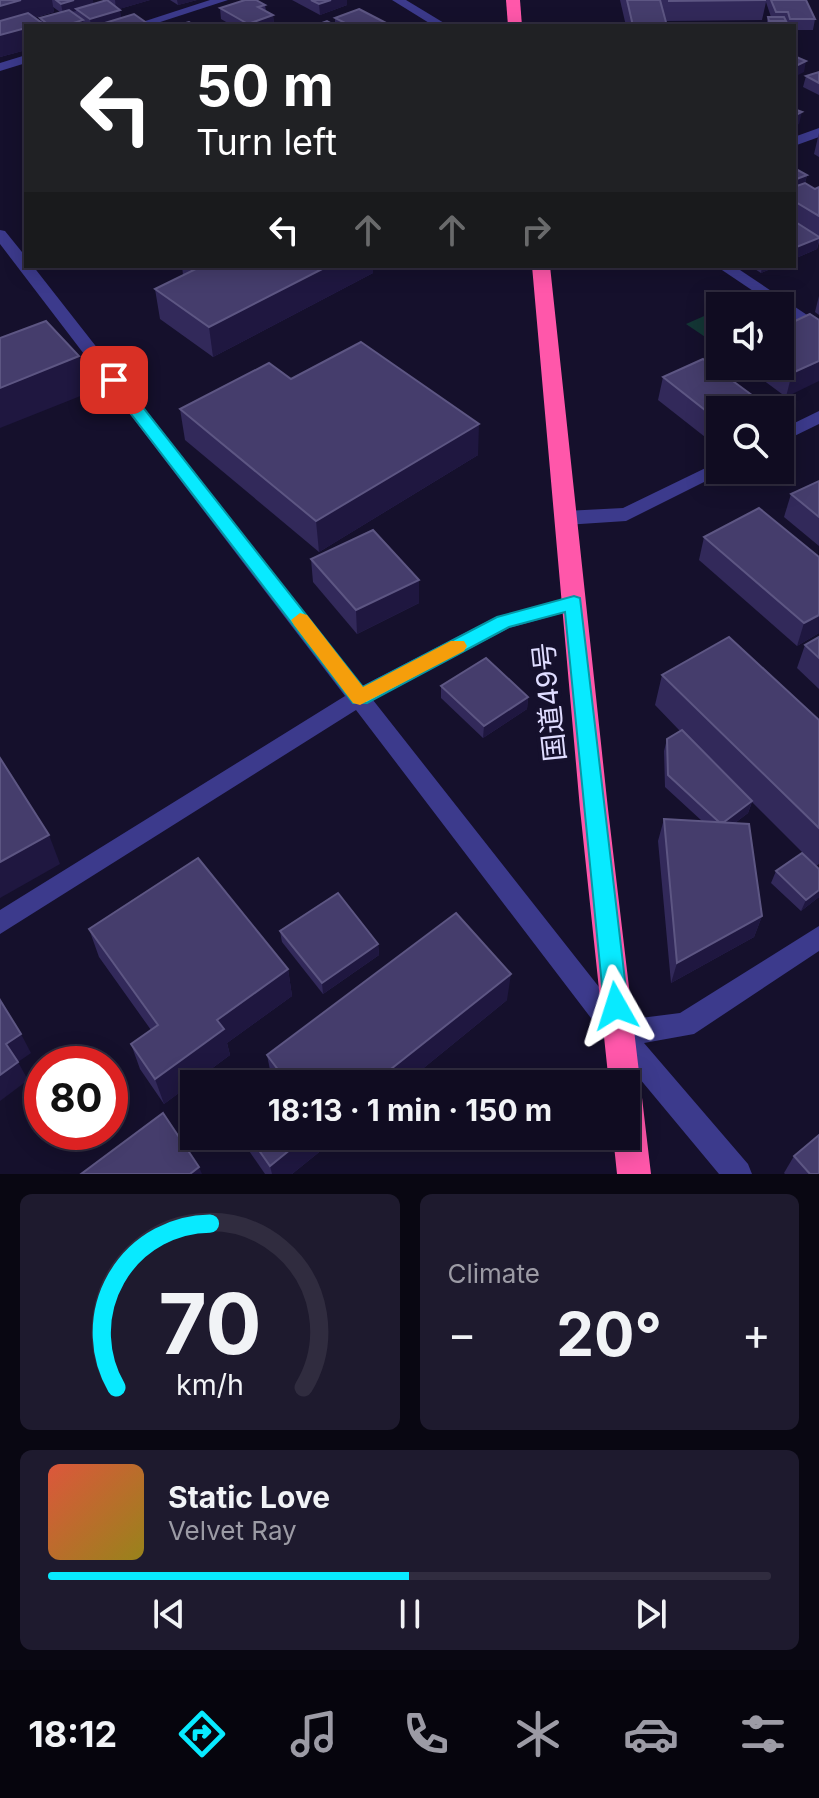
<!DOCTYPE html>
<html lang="en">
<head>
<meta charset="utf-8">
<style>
  body { margin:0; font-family:Inter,"Noto Sans JP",sans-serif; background:#1e1a2e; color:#f1f3f6; height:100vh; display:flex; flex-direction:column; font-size:30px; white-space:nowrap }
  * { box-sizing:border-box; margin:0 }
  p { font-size:26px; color:#9c9ba5 }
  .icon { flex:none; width:44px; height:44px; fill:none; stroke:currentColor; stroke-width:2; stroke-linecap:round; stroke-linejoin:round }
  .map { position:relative; height:1174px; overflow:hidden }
  .panel { display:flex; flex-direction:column; gap:20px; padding:20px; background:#090712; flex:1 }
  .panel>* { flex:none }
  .banner { position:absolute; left:24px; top:24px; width:772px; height:244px; border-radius:0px; box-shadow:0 4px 20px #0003,0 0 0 2px #302c3f; background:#202124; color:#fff; overflow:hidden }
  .fabs { position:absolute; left:706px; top:292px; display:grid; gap:16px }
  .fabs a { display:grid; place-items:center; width:88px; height:88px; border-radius:0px; background:#100c21; box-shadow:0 4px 20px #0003,0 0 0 2px #302c3f; font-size:40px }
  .speed { position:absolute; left:24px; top:1046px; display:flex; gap:16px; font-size:40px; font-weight:700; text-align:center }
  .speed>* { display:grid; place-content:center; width:104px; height:104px; border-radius:50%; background:#100c21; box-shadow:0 4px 20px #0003,0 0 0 2px #302c3f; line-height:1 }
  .speed .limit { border:12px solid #d22; background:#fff; color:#111 }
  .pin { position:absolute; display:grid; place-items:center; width:68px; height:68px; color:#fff; margin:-34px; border-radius:16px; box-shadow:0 4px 12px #0006 }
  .me { position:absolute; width:88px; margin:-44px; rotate:354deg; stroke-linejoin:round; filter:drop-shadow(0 0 6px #0008) }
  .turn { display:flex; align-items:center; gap:28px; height:168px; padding:0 40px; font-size:36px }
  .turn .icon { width:104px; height:104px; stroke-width:2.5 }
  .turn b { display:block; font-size:56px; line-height:68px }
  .lanes { display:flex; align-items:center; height:76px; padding:0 40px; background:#0003; justify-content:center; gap:40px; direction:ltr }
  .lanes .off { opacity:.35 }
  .big { font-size:60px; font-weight:700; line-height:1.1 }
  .panel .card { flex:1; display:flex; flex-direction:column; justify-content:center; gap:12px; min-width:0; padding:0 28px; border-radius:12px; background:#1e1a2e }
  .panel .dial { align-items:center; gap:0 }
  .dial svg { height:208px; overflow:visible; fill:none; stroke:#302c3f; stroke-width:7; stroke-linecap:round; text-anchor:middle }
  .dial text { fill:#f1f3f6; stroke:none }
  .song { display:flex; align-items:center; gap:24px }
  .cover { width:96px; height:96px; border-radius:12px; background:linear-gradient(135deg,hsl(10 70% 55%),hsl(50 70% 35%)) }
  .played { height:8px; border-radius:4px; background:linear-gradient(90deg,#08eaff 50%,#302c3f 50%) }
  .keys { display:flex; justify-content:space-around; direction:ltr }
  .heat { display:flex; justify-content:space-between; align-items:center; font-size:44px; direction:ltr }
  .panel .tiles { flex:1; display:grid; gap:20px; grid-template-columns:1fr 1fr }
  .card:last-child { grid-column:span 2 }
  .trip { position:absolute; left:180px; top:1070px; width:460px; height:80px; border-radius:0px; background:#100c21; box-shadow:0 4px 20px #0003,0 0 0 2px #302c3f; font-weight:700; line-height:80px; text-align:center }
  .menu { display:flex; height:128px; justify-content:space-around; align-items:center; background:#06050d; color:#9c9ba5 }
  .menu .icon { width:56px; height:56px }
  .menu .active { color:#08eaff }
  .menu b { font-size:36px; color:#f1f3f6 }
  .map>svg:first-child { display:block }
</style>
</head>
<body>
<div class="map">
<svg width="819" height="1174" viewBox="0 0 819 1174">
  <rect width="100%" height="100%" fill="#15102c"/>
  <path fill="#133635" d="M720 309V347L686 324Z"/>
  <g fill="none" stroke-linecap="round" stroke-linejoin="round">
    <g fill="#3c3a8c" fill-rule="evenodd">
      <path d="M210 0H228L148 26H130Z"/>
      <path d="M392 0H406L449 26H434Z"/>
      <path d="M26 55V63L0 71V63Z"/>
      <path d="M819 128V137L794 146V137Z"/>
      <path d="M0 230 5 231 26 257V266H33L362 686 496 617 574 596 581 598 584 603 581 608 509 628 373 700 625 1020 680 1013 819 926V951L694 1034 644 1043 748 1164 752 1174H719L610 1043 356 710 0 934V910L345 696 0 244Z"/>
      <path d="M716 266H734L819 323V335Z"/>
      <path d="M819 411V424L780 443V430Z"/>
      <path d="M720 461V470L726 471 626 521 565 525 556 518 565 511 623 508Z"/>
    </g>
    <g fill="#ff57aa" fill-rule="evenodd">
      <path d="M506 0H520L522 26H508Z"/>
      <path d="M532 266H550L608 809 651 1174H617L613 1136H626V1084H609L580 809Z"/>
    </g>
  </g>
  <g fill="#32295a" fill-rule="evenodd">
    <path d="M0 0H93V4L104 1 102 0H150L119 9 121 18 151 26H87L84 24V26H26V50L0 57ZM53 7 60 12 40 18 41 23 34 18 54 12Z"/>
    <path d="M170 0H197L178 5Z"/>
    <path d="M292 0H347V5L320 15Z"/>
    <path d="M620 0H806L815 19 813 30H794V26H786V24L785 26H766L768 17H771L766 2 762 20 666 21 662 8 667 26H626Z"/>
    <path d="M265 5 266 11 273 15 274 26H233L221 19 220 8Z"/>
    <path d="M335 18 388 26H314H335Z"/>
    <path d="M819 72V95L803 87 806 76Z"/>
    <path d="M819 133V157L814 154Z"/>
    <path d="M794 168 807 175 805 183 815 189 819 187V242L817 249 794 259Z"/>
    <path d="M182 266H373V273L213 357 160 319 155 289 183 275Z"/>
    <path d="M750 266H778L761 273Z"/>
    <path d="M819 296V315L815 312Z"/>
    <path d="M819 320 786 397 744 366H780V328Z"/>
    <path d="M663 377 760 401 758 410H720V441L714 444 658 400Z"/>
    <path d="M291 379 478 455 319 552 185 440 180 409Z"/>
    <path d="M819 481V546L784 517 791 494Z"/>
    <path d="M704 537 819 557V633L797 646 699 560Z"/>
    <path d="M311 559 419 580V603L357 634 313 582Z"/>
    <path d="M819 637V689L797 668 805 645Z"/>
    <path d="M662 675 819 720V864L816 866 819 869V897L801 911 771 883 776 871 806 856 752 802 748 813 735 823 762 916 754 937 671 983 658 841 664 819 702 821 665 787 664 751 667 739 680 731 655 705Z"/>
    <path d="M441 686 528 697 527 709 483 738 441 698Z"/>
    <path d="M89 929 288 969 292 996 227 1043 230 1055 164 1104 140 1069 131 1044 151 1030 99 957Z"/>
    <path d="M280 931 378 944 379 955 323 994 282 942Z"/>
    <path d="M507 1000 404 1084H275L272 1080 267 1055Z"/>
    <path d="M242 1136H339L292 1174H265L245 1145Z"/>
    <path d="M794 1156 819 1174H785L784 1173Z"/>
  </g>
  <g fill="#1f1740">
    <path d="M0 0H52L54 12 0 27Z"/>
    <path d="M74 0H93L94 6 76 9V11L63 14 61 4Z"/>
    <path d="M115 0H150L116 10Z"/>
    <path d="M177 0H197L178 5Z"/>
    <path d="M331 0H347V5L320 15 319 4Z"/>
    <path d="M120 10 122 21 104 26H91L90 19Z"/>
    <path d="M273 15 274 26H248V24Z"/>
    <path d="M83 20 84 26H64Z"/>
    <path d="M26 28V50L0 57V35Z"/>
    <path d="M806 61 804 72 794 77V67Z"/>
    <path d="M802 112 799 124 794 126V116Z"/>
    <path d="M807 175 801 197 794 200V180Z"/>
    <path d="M819 238 817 249 794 259V248Z"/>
    <path d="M328 266H373V273L213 357 209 327Z"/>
    <path d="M762 266H778L761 273Z"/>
    <path d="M79 356 88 393 0 428V388Z"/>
    <path d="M819 361V381L786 397 792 373Z"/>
    <path d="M760 401 758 410H742Z"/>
    <path d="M720 420V441L714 444 719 421Z"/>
    <path d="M479 424 478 455 319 552 316 521Z"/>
    <path d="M419 580V603L357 634 356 610Z"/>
    <path d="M819 615V633L797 646 804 623Z"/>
    <path d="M528 697 527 709 483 738 484 726Z"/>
    <path d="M752 801 748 813 718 836 721 825Z"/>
    <path d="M49 835 60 864 0 898V862Z"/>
    <path d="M819 890V897L801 911 806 900Z"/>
    <path d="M762 916 754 937 671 983 677 963Z"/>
    <path d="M378 944 379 955 323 994 322 983Z"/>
    <path d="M288 969 292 996 227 1043 230 1055 164 1104 155 1079 217 1020Z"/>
    <path d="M511 974 507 1000 404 1084H372Z"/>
    <path d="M21 1034 31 1053 18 1062 28 1080 0 1101V1075L6 1044Z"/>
    <path d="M307 1136H339L292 1174H272L270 1166Z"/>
    <path d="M199 1167 202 1174H190Z"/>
  </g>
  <g fill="#453d6c" stroke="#5d5683" stroke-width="2">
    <path d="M0 0H21L0 6Z"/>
    <path d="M56 0H74L61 4Z"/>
    <path d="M107 0 120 10 90 19 76 9Z"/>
    <path d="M245 0H256L265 5 258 7 273 15 248 24 220 8Z"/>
    <path d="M311 0H331L319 4Z"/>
    <path d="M627 0H660L667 26H633Z"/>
    <path d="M669 0H766L669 1Z"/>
    <path d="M771 0H806L815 19H790L788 12H776Z"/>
    <path d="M359 9 388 24 383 26H351L335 18Z"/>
    <path d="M69 10 83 20 64 26H50L40 18Z"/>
    <path d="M28 13 42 23 33 26H26V28L0 35V21Z"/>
    <path d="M134 14 151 26H95Z"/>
    <path d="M768 17H784L786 21H769Z"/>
    <path d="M327 21 336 26H314Z"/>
    <path d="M189 22 196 26H175Z"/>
    <path d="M794 56 806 61 794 67Z"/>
    <path d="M819 72V83L806 76Z"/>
    <path d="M794 109 802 112 794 116Z"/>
    <path d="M794 168 807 175 794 180Z"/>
    <path d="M805 183 815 189 819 187V216L794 201V187Z"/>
    <path d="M794 221 819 237V238L794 248Z"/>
    <path d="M199 266H328L209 327 155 289 200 267Z"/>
    <path d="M810 314 819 320V361L792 373 780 365V328Z"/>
    <path d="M46 321 79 356 0 388V338Z"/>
    <path d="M361 342 479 424 316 521 180 409 269 363 291 379Z"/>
    <path d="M703 359 760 401 742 410H720L719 421 663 377Z"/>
    <path d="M819 481V517L791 494Z"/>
    <path d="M759 508 819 557V615L804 623 704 537Z"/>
    <path d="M373 530 419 580 356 610 311 559Z"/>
    <path d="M729 637 819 720V828L662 675Z"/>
    <path d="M819 637V658L805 645Z"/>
    <path d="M486 658 528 697 484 726 441 686Z"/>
    <path d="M682 730 752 801 724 822H719L668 775 667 739Z"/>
    <path d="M0 758 49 835 0 862Z"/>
    <path d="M664 819 749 824 762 916 677 963Z"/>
    <path d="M802 853 819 869V890L806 900 776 871Z"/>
    <path d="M198 858 288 969 217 1020 224 1029 155 1079 131 1044 158 1025 89 929Z"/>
    <path d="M338 893 378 944 322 983 280 931Z"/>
    <path d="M456 913 511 974 372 1084H287L288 1083 267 1055Z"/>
    <path d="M0 1000 21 1034 6 1044 18 1062 0 1075Z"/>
    <path d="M163 1113 199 1167 190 1174H81Z"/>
    <path d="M819 1135V1174H810L794 1156Z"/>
    <path d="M249 1136H307L270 1166Z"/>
  </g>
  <path fill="#08eaff" stroke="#0598a6" stroke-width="2" d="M114 376 119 377 363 687 497 617 574 596 580 598 628 1006 624 1014 616 1017 608 1014 604 1006 565 612 509 627 367 703H353L108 384 106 380Z"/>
  <path fill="#f59e0b" d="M300 613 307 615 363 687 451 641H464L467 646 464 651 360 705 353 703 294 625 291 620Z"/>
  <g text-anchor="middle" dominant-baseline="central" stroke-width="8" stroke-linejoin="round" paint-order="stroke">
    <g font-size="28" fill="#dfdcff" stroke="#15102c">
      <text transform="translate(549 702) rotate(-96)">国道49号</text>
    </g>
  </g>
</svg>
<div class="fabs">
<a><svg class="icon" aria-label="sound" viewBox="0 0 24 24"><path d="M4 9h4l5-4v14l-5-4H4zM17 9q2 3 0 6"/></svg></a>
<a><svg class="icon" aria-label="search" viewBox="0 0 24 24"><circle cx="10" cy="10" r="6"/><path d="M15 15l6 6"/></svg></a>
</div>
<div class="speed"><div class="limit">80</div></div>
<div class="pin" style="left:114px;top:380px;background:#d93025"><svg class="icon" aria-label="arrive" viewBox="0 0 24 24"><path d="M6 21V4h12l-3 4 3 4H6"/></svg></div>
<svg class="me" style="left:616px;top:1006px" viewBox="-20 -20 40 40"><path d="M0-17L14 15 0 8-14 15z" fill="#08eaff" stroke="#fff" stroke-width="4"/></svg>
<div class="trip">18:13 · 1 min · 150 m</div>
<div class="banner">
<div class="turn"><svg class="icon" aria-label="left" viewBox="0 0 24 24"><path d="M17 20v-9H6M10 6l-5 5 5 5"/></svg><div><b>50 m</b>Turn left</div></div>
<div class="lanes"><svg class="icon" aria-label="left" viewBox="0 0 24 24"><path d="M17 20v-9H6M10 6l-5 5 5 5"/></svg><svg class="icon off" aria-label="ahead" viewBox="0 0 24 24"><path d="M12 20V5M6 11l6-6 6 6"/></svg><svg class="icon off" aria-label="ahead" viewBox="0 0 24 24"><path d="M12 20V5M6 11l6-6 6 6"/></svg><svg class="icon off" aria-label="right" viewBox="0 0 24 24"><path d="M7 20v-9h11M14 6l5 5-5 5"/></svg></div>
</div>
</div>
<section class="panel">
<div class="tiles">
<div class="card dial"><svg viewBox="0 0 100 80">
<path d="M14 69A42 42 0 1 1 86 69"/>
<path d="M14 69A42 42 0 0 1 50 6" stroke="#08eaff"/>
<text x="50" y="56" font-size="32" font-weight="700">70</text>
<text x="50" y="72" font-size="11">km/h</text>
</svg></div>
<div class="card"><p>Climate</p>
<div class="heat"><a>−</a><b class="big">20°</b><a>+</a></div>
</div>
<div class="card">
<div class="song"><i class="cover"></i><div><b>Static Love</b><p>Velvet Ray</p></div></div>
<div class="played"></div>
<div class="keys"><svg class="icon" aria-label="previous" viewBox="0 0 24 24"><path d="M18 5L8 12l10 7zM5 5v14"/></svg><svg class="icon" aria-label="pause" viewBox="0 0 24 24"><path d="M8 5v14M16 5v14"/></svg><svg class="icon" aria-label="next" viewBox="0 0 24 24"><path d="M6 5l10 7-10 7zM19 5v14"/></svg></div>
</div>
</div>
</section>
<nav class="menu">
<b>18:12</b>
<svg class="icon active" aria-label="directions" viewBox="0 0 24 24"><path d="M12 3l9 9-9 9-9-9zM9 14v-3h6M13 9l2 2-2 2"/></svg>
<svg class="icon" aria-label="music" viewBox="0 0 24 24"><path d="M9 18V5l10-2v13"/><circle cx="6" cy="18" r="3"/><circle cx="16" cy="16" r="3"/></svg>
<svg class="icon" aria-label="phone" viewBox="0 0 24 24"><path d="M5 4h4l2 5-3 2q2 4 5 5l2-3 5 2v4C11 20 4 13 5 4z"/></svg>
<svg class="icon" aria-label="climate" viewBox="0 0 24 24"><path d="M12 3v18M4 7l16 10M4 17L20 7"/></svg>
<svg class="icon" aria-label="car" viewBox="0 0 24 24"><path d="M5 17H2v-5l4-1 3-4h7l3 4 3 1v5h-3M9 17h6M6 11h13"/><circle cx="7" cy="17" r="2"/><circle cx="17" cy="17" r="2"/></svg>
<svg class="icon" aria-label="filters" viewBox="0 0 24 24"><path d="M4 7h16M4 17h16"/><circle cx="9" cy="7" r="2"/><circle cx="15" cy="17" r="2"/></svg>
</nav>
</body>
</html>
